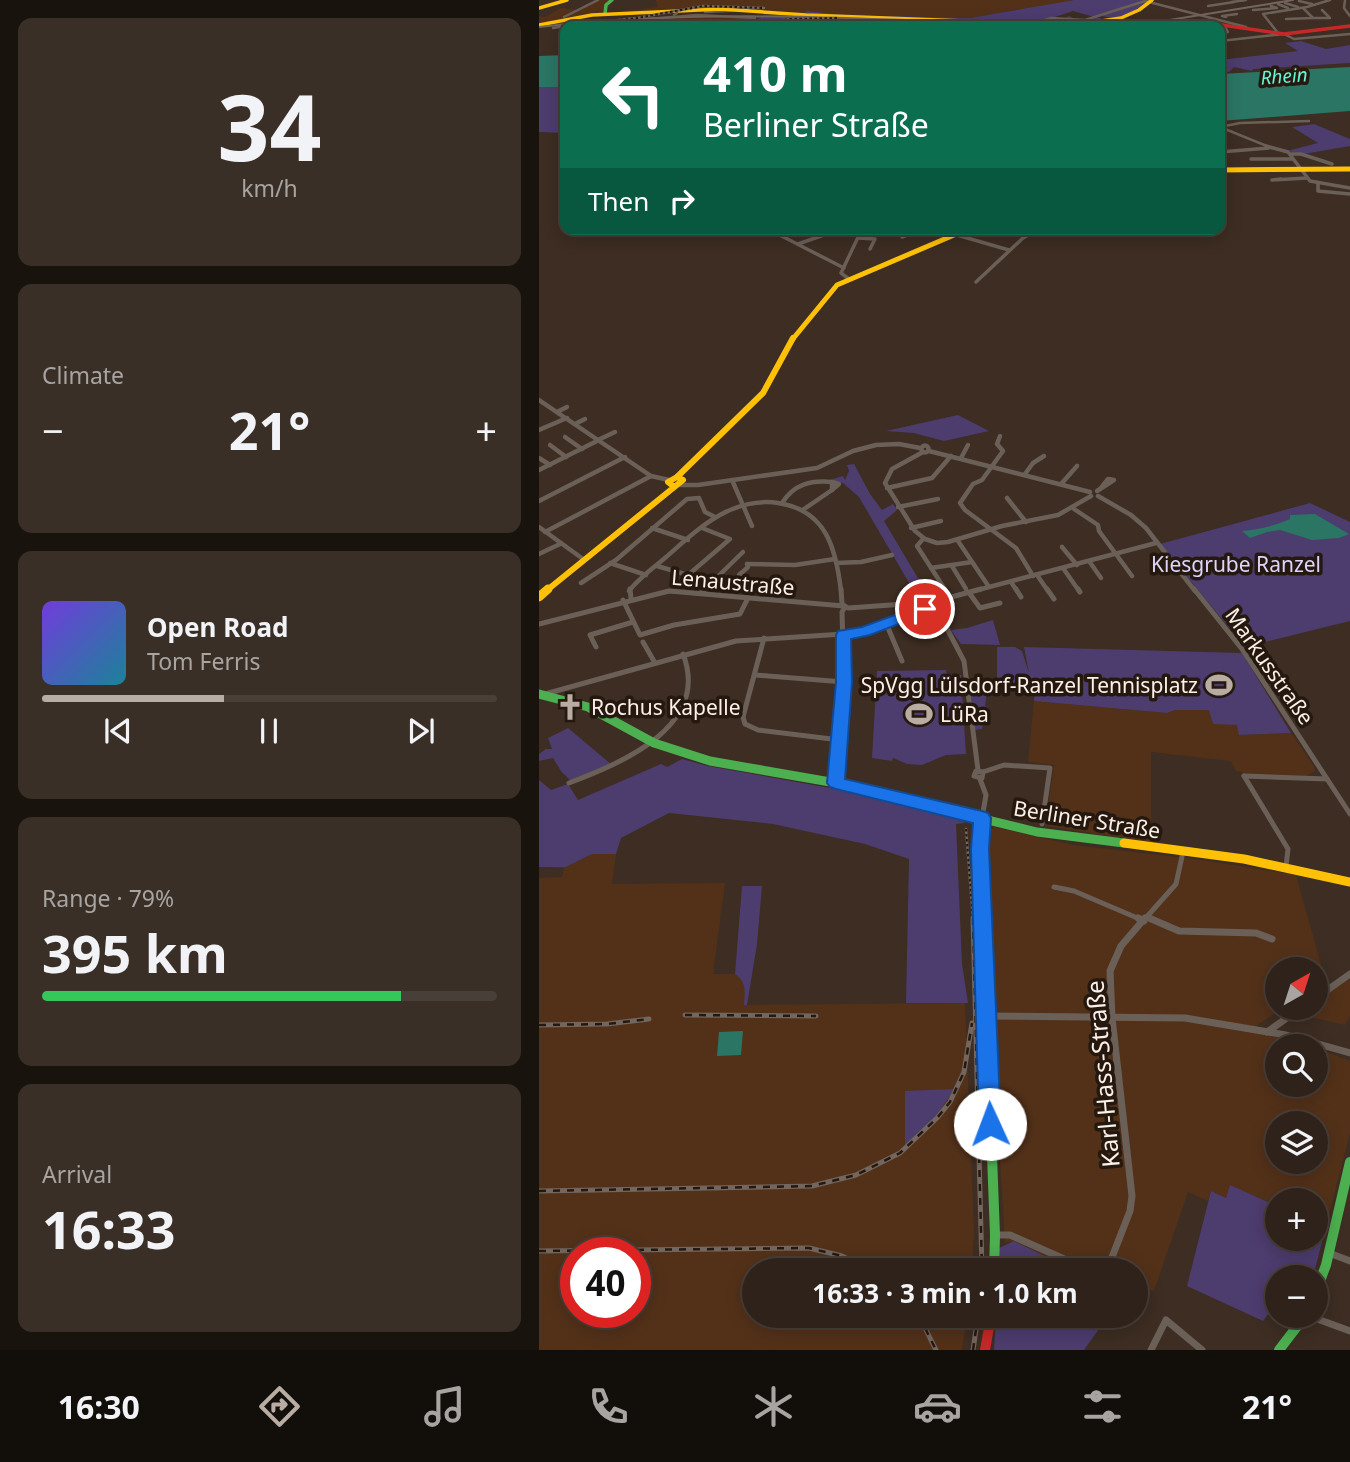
<!DOCTYPE html>
<html lang="en">
<head>
<meta charset="utf-8">
<style>
  body { margin:0; font-family:"Noto Sans",sans-serif; background:#3a2f27; color:#f1f3f6; height:100vh; display:flex; flex-direction:column; font-size:26px; white-space:nowrap }
  * { box-sizing:border-box; margin:0 }
  p { font-size:23px; color:#a7a4a2 }
  .icon { flex:none; width:38px; height:38px; fill:none; stroke:currentColor; stroke-width:2; stroke-linecap:round; stroke-linejoin:round }
  .map { position:relative; flex:1; overflow:hidden }
  .details { display:flex; flex-direction:column; gap:18px; padding:18px; background:#19130e; width:539px }
  .details>* { flex:none }
  .top-card { position:absolute; left:21px; top:21px; width:665px; height:214px; border-radius:14px; box-shadow:0 4px 18px #0003,0 0 0 2px #493f39; background:#0b6e4f; color:#fff; overflow:hidden }
  .needle { width:46px; rotate:39deg }
  .buttons { position:absolute; left:726px; top:957px; display:grid; gap:14px }
  .buttons a { display:grid; place-items:center; width:63px; height:63px; border-radius:50%; background:#2e221a; box-shadow:0 4px 18px #0003,0 0 0 2px #493f39; font-size:35px }
  .speed { position:absolute; left:21px; top:1237px; display:flex; gap:14px; font-size:35px; font-weight:700; text-align:center }
  .speed>* { display:grid; place-content:center; width:91px; height:91px; border-radius:50%; background:#2e221a; box-shadow:0 4px 18px #0003,0 0 0 2px #493f39; line-height:1 }
  .speed .limit { border:10px solid #d22; background:#fff; color:#111 }
  .pin { position:absolute; display:grid; place-items:center; width:60px; height:60px; color:#fff; margin:-30px; border:4px solid #fff; border-radius:50%; box-shadow:0 2px 7px #0007 }
  .me { position:absolute; width:77px; margin:-38px; rotate:358deg; stroke-linejoin:round; filter:drop-shadow(0 0 5px #0008) }
  .turn { display:flex; align-items:center; gap:24px; height:147px; padding:0 28px; font-size:32px }
  .turn .icon { width:91px; height:91px; stroke-width:2.5 }
  .turn b { display:block; font-size:49px; line-height:60px }
  .then { display:flex; align-items:center; height:66px; padding:0 28px; background:#0003; gap:14px; font-size:26px }
  .big { font-size:52px; font-weight:700; line-height:1.1 }
  .details .tile { flex:1; display:flex; flex-direction:column; justify-content:center; gap:10px; min-width:0; padding:0 24px; border-radius:14px; background:#3a2f27 }
  .details .dial { align-items:center; gap:0 }
  .dial b { font-size:91px; line-height:1 }
  .song { display:flex; align-items:center; gap:21px }
  .cover { width:84px; height:84px; border-radius:10px; background:linear-gradient(135deg,hsl(260 70% 55%),hsl(190 70% 35%)) }
  .played { height:7px; border-radius:4px; background:linear-gradient(90deg,#b9aca3 40%,#493f39 40%) }
  .keys { display:flex; justify-content:space-around; direction:ltr }
  .heat { display:flex; justify-content:space-between; align-items:center; font-size:38px; direction:ltr }
  .charge { height:10px; border-radius:5px; background:linear-gradient(90deg,#34c759 79%,#493f39 0) }
  .trip { position:absolute; left:203px; top:1258px; width:406px; height:70px; border-radius:35px; background:#2e221a; box-shadow:0 4px 18px #0003,0 0 0 2px #493f39; font-weight:700; line-height:70px; text-align:center }
  .menu { display:flex; height:112px; justify-content:space-around; align-items:center; background:#120e0a; color:#a7a4a2 }
  .menu .icon { width:49px; height:49px }
  .menu .on { color:#b9aca3 }
  .menu b { font-size:32px; color:#f1f3f6 }
  main { display:flex; flex:1; min-height:0 }
  .map>svg:first-child { display:block }
</style>
</head>
<body>
<main>
<section class="details">
<div class="tile dial"><b>34</b><p>km/h</p></div>
<div class="tile"><p>Climate</p>
<div class="heat"><a>−</a><b class="big">21°</b><a>+</a></div>
</div>
<div class="tile">
<div class="song"><i class="cover"></i><div><b>Open Road</b><p>Tom Ferris</p></div></div>
<div class="played"></div>
<div class="keys"><svg class="icon" aria-label="previous" viewBox="0 0 24 24"><path d="M18 5L8 12l10 7zM5 5v14"/></svg><svg class="icon" aria-label="pause" viewBox="0 0 24 24"><path d="M8 5v14M16 5v14"/></svg><svg class="icon" aria-label="next" viewBox="0 0 24 24"><path d="M6 5l10 7-10 7zM19 5v14"/></svg></div>
</div>
<div class="tile"><p>Range · 79%</p><b class="big">395 km</b><div class="charge"></div></div>
<div class="tile"><p>Arrival</p><b class="big">16:33</b></div>
</section>
<div class="map">
<svg width="811" height="1350" viewBox="0 0 811 1350">
  <rect width="100%" height="100%" fill="#3d2d22"/>
  <g fill="#533119" fill-rule="evenodd">
    <path d="M60 0H71L64 14 0 24V16L6 17 22 8 40 10Z"/>
    <path d="M117 0H535L431 18 308 15 268 11 265 14 181 7 74 12 119 7Z"/>
    <path d="M151 16 215 18 201 26H180L188 21 138 26 120 21 92 26H31Z"/>
    <path d="M495 701 628 713 636 710H671L699 725 701 735 752 733 775 766 776 771 767 776 713 774 697 771 692 761 612 752V842L506 826 515 765 489 762Z"/>
    <path d="M455 827 535 845 663 860 757 875 786 979 777 985V970H738V1008H743L717 1026 722 1032 772 1046H738V1085H777V1048L811 1061V1133L787 1226 777 1221V1200H738V1205L691 1186 687 1198 672 1191 669 1201 649 1192 615 1291 597 1287V1270H534L475 1241 466 1243 453 1027 447 842 450 831ZM738 1124H777V1162H738Z"/>
    <path d="M53 854H77L73 884 186 883 174 974H196L202 978 207 988 206 1005 426 1003 435 1231 433 1270H215V1316H428L423 1350H0V878L23 877 25 868 0 867H27ZM37 1253H96V1312H37Z"/>
    <path d="M811 979V1017L806 1025 775 1018 765 1008H777V1001Z"/>
  </g>
  <g fill="#4d3c6e">
    <path d="M535 0H610C601 7 587 18 574 18 567 18 565 15 557 17L568 20 535 24 555 17 534 11 501 22H517L530 16 534 18 522 24 265 14 268 11 307 15 431 18Z"/>
    <path d="M224 16 344 23V21L482 26H208Z"/>
    <path d="M762 41 787 49 811 45V63L714 69 713 71 695 67 690 72 681 73V60L759 51 746 43Z"/>
    <path d="M0 79H26V133L0 132Z"/>
    <path d="M775 124 811 139V146L765 154 748 151 779 143 753 127Z"/>
    <path d="M419 415 450 431 405 441 375 433 347 431Z"/>
    <path d="M315 464 331 494 343 510 354 504 358 510 345 521 392 600H380L320 497 304 483 291 480 304 476 306 480 310 471 308 465Z"/>
    <path d="M771 503 811 522V621L706 647 621 544Z"/>
    <path d="M454 620 461 645 422 644 412 630 428 628Z"/>
    <path d="M458 647H476L483 651 490 673 485 647 703 653 752 733 700 735 698 725 674 724 670 710H636L628 713 495 701 496 685 449 686 446 706 449 707 443 729 435 730 431 683 458 681Z"/>
    <path d="M407 670 408 674 422 675 427 754 407 755 383 765 368 764 354 758 353 761 333 758 338 671Z"/>
    <path d="M29 728 73 765 32 781 22 771 14 758 0 761V754L7 749H13L9 738Z"/>
    <path d="M143 759 169 766 330 795 423 819 425 823 417 824 423 964 429 1003H367L370 859 326 844 234 824 130 813 82 838 77 854H53L27 867H0V780L12 790 29 784 39 800 122 764 128 767Z"/>
    <path d="M203 886H223L218 944 208 1005H205C206 993 208 982 196 974Z"/>
    <path d="M416 1089 392 1123 366 1147V1091Z"/>
    <path d="M691 1185 738 1206V1239H777V1222L787 1226 774 1277 738 1278 736 1304 724 1321 648 1286 672 1191 687 1198Z"/>
    <path d="M475 1241 534 1270H459L460 1248Z"/>
    <path d="M457 1316H569L545 1350H455Z"/>
  </g>
  <g fill="#2b7564">
    <path d="M26 55V87H0V56Z"/>
    <path d="M811 67V111L681 121V74Z"/>
    <path d="M776 514 810 534 800 538 773 540 741 530 728 532 711 538 703 531C720 530 737 525 751 519V515Z"/>
    <path d="M204 1031 202 1055 178 1056 180 1032Z"/>
  </g>
  <g fill="none" stroke-linecap="round" stroke-linejoin="round">
    <g stroke="#6b6058" stroke-width="2.5">
      <path d="M806 0 805 8 811 16"/>
      <path d="M760 1 773 4"/>
      <path d="M693 2 707 0"/>
      <path d="M746 3 759 7"/>
      <path d="M739 4 749 8"/>
      <path d="M669 6 695 2"/>
      <path d="M714 10 738 8 732 6"/>
      <path d="M166 12 208 10"/>
      <path d="M25 17 59 0"/>
      <path d="M687 17 683 16 698 14"/>
      <path d="M774 18H791L783 10"/>
      <path d="M747 19 774 18 764 8"/>
      <path d="M498 23 512 18 546 20 606 1 707 27"/>
      <path d="M28 26 158 15 216 18"/>
      <path d="M206 26 216 18"/>
      <path d="M14 28 26 26"/>
      <path d="M681 33 689 32 685 25"/>
      <path d="M739 33 724 14 768 7 791 0"/>
      <path d="M681 41 745 34 755 39 811 34"/>
      <path d="M681 127 733 148"/>
      <path d="M681 127 701 123 770 121"/>
    </g>
    <g stroke="#6b6058" stroke-width="3.5">
      <path d="M727 146 749 152 771 181 811 188"/>
      <path d="M681 152 730 148"/>
      <path d="M751 154H762L793 164"/>
      <path d="M712 159H754"/>
      <path d="M742 179 733 180 768 178"/>
      <path d="M779 183V191L811 194"/>
      <path d="M229 229 305 268"/>
      <path d="M397 229 470 250"/>
      <path d="M363 237 384 229"/>
      <path d="M319 238 336 239 331 249"/>
      <path d="M259 244 302 229"/>
      <path d="M310 279 302 273 323 229"/>
      <path d="M437 282 484 238 499 229"/>
    </g>
    <g stroke="#6b6058" stroke-width="4.5">
      <path d="M0 400 112 476 130 480"/>
      <path d="M18 412 28 407"/>
      <path d="M36 424 46 419"/>
      <path d="M0 430 28 418"/>
      <path d="M461 436 458 444 464 451 443 480 434 484 421 503 426 510 477 548 494 576"/>
      <path d="M26 437 43 449"/>
      <path d="M59 440 76 432"/>
      <path d="M11 445 27 457"/>
      <circle cx="386" cy="449" r="3.5"/>
      <path d="M390 451 551 492"/>
      <path d="M384 452 353 469 346 483 376 531 386 539 398 543 409 542 463 526 519 515 552 496"/>
      <path d="M0 458 11 465"/>
      <path d="M422 458 429 445"/>
      <path d="M0 470 60 440"/>
      <path d="M486 474 494 463 505 456"/>
      <path d="M193 480 213 526"/>
      <path d="M293 482 300 484 293 490Z"/>
      <path d="M523 483 538 466"/>
      <path d="M141 485H159L278 468 314 451 337 445 360 444 381 448"/>
      <path d="M348 488 393 478 412 456"/>
      <path d="M558 491 575 480 569 479 562 488"/>
      <path d="M559 496 592 515 607 528 656 591"/>
      <path d="M468 498 487 522"/>
      <path d="M0 501 86 457"/>
      <path d="M243 503C255 484 272 480 293 482"/>
      <path d="M359 507 399 499"/>
      <path d="M265 509 293 490"/>
      <path d="M535 509 559 525 560 531 593 576"/>
      <path d="M0 527 44 559"/>
      <path d="M113 528 149 540"/>
      <path d="M372 528 402 521"/>
      <path d="M6 532 112 476"/>
      <path d="M384 539 378 546 407 591"/>
      <path d="M419 541 450 587"/>
      <path d="M523 547 538 565"/>
      <path d="M0 554 21 544"/>
      <path d="M550 561 562 578"/>
      <path d="M71 563 107 575"/>
      <path d="M297 563 322 562 353 555"/>
      <path d="M208 564 256 565 296 559"/>
      <path d="M118 566 149 575 191 539 163 528"/>
      <path d="M413 566 427 589"/>
      <path d="M392 568 433 562"/>
      <path d="M524 568 540 591"/>
      <path d="M200 575 209 567 208 564"/>
      <path d="M498 575 509 591"/>
      <path d="M472 582 478 591"/>
      <path d="M42 583 77 560 148 499 160 498 166 512 176 517"/>
      <path d="M90 591C99 579 114 568 126 558 143 543 161 526 181 515 198 505 220 500 239 503 287 510 297 548 302 591"/>
      <path d="M164 591 204 552"/>
      <path d="M435 591 617 543"/>
    </g>
    <g stroke="#6b6058" stroke-width="5">
      <path d="M91 589 92 598"/>
      <path d="M302 589 303 604 309 608 394 602 442 589"/>
      <path d="M477 589 482 597"/>
      <path d="M508 589 515 599"/>
      <path d="M539 589 541 592"/>
      <path d="M655 589 703 649 811 814"/>
      <path d="M163 592 166 589"/>
      <path d="M431 594 441 608 461 603"/>
      <path d="M84 600 101 635 135 625 201 614 209 598"/>
      <path d="M394 602 425 661 439 770"/>
      <path d="M347 623 363 661"/>
      <path d="M0 624 130 591 305 606"/>
      <path d="M225 638 204 717 206 724 219 730 301 740"/>
      <path d="M104 642 116 663"/>
      <path d="M57 647 51 635 94 622"/>
      <path d="M217 675 305 682"/>
      <path d="M6 694 197 641 320 633 386 609"/>
      <path d="M437 771 444 772 443 778 435 776Z"/>
      <path d="M444 772 465 765 511 768 503 824"/>
      <path d="M705 776 749 849 747 867"/>
      <path d="M705 776 788 779"/>
      <path d="M441 779 447 795 443 818"/>
      <path d="M30 783C83 763 172 726 144 654"/>
      <path d="M297 783 305 682 303 612 306 607"/>
      <path d="M515 887 535 891 603 920"/>
      <path d="M609 918 614 920"/>
      <path d="M605 920 637 884 644 852"/>
    </g>
    <g stroke="#6b6058" stroke-width="7">
      <path d="M599 918 605 921"/>
      <path d="M610 918 640 931 717 933 733 939"/>
      <path d="M777 998 811 974"/>
      <path d="M448 1016 646 1018 747 1035 811 1053"/>
      <path d="M728 1032 762 1008"/>
      <path d="M456 1235H471L550 1270"/>
      <path d="M790 1253 811 1261"/>
      <path d="M568 1270 591 1211 593 1196 573 1018 571 971 582 946 606 918"/>
      <path d="M770 1316 811 1331"/>
      <path d="M612 1350 627 1320 663 1350"/>
    </g>
    <path stroke="#4caf50" stroke-width="3.5" d="M66 14 67 5 73 0"/>
    <g stroke="#4caf50" stroke-width="9">
      <path d="M0 694 49 707 115 743 171 761 297 783 498 832 585 843"/>
      <path d="M443 818 441 849 444 920"/>
    </g>
    <g stroke="#4caf50" stroke-width="10">
      <path d="M444 918 456 1235 455 1270"/>
      <path d="M777 1292 787 1265 811 1162"/>
      <path d="M740 1350 766 1316"/>
    </g>
    <g stroke="#ffc107" stroke-width="3.5">
      <path d="M0 8 28 0"/>
      <path d="M0 25 53 15 182 9 267 15 536 25 582 18 600 10 613 0"/>
    </g>
    <g stroke="#ffc107" stroke-width="5">
      <path d="M681 170 811 169"/>
      <path d="M253 340 298 285 429 229"/>
    </g>
    <g stroke="#ffc107" stroke-width="6">
      <path d="M138 477 224 393 254 338"/>
      <path d="M7 591 144 480 138 477 129 482 134 486"/>
    </g>
    <g stroke="#ffc107" stroke-width="9">
      <path d="M0 597 9 589"/>
      <path d="M585 843 705 859 811 882"/>
    </g>
    <g stroke="#c62828" stroke-width="3.5">
      <path d="M569 25 590 26"/>
      <path d="M597 26 676 24 745 34 811 26"/>
    </g>
    <path stroke="#c62828" stroke-width="10" d="M446 1350 452 1316"/>
    <g stroke="#72665e" stroke-width="2">
      <path d="M563 26 618 22 754 0"/>
      <path d="M0 27C171 7 340 20 511 26"/>
    </g>
    <defs>
      <g id="rail-far1">
        <path d="M22 26 98 18 164 6 225 8"/>
        <path d="M206 26 251 19 298 18"/>
        <path d="M427 829 434 920"/>
      </g>
      <g id="rail">
        <path d="M434 918 443 1270"/>
        <path d="M146 1015 277 1016"/>
        <path d="M0 1025 68 1024 110 1019"/>
        <path d="M0 1191 273 1186 317 1175 361 1153 398 1118 411 1102 425 1072 433 1023"/>
        <path d="M0 1251 270 1248 303 1256 332 1270"/>
        <path d="M380 1316 397 1350"/>
        <path d="M434 1350 439 1316"/>
      </g>
    </defs>
    <use href="#rail-far1" stroke="#72665e" stroke-width="2.5"/>
    <use href="#rail" stroke="#72665e" stroke-width="5"/>
    <use href="#rail-far1" stroke="#25180e" stroke-width="2" stroke-dasharray="2.5" stroke-linecap="butt"/>
    <use href="#rail" stroke="#25180e" stroke-width="2.5" stroke-dasharray="7" stroke-linecap="butt"/>
    <path stroke="#6b6058" stroke-width="2.5" d="M135 15 138 13"/>
  </g>
  <path fill="#1a73e8" stroke="#114b97" stroke-width="2" d="M386 604 391 605 394 609 391 612 331 635 312 639 313 682 306 779 443 811 449 813 452 818 450 849 462 1124 459 1132 451 1135 443 1132 440 1124 432 849 434 823 297 789 291 787 288 783 297 682V635L299 631 323 627Z"/>
  <defs>
    <symbol id="stadium-bare" viewBox="-9 -9 18 18"><path d="M0-5a6.5 5 0 1 0 0 10a6.5 5 0 1 0 0-10ZM-3.5-1.8h7v3.6h-7Z" fill="#b9aca3" stroke="#25180e" stroke-width="2.5" paint-order="stroke"/></symbol>
    <symbol id="church-bare" viewBox="-9 -9 18 18"><path d="M-1.2-6h2.4v3.5h3.3v2.4h-3.3V6h-2.4V-.1h-3.3v-2.4h3.3Z" fill="#b9aca3" stroke="#25180e" stroke-width="2.5" paint-order="stroke"/></symbol>
  </defs>
  <g fill-rule="evenodd">
    <use href="#stadium-bare" x="661" y="666" width="38" height="38"/>
    <use href="#church-bare" x="12" y="688" width="38" height="38"/>
    <use href="#stadium-bare" x="361" y="695" width="38" height="38"/>
  </g>
  <g text-anchor="middle" dominant-baseline="central" stroke-width="7" stroke-linejoin="round" paint-order="stroke">
    <g font-size="19" font-style="italic" fill="#62f7d5" stroke="#25180e">
      <text transform="translate(745 76) rotate(-4)">Rhein</text>
    </g>
    <g font-size="21" fill="#ded5fd" stroke="#25180e">
      <text x="697" y="564">Kiesgrube Ranzel</text>
    </g>
    <g font-size="21" fill="#fcf0e9" stroke="#25180e">
      <text transform="translate(194 582) rotate(5)">Lenaustraße</text>
      <text transform="translate(731 666) rotate(55)">Markusstraße</text>
      <text transform="translate(548 819) rotate(9)">Berliner Straße</text>
    </g>
    <g font-size="21" fill="#fcf0e9" stroke="#25180e" text-anchor="start">
      <text x="659" y="685" text-anchor="end">SpVgg Lülsdorf-Ranzel Tennisplatz</text>
      <text x="52" y="707">Rochus Kapelle</text>
      <text x="401" y="714">LüRa</text>
    </g>
    <g font-size="24" fill="#fcf0e9" stroke="#25180e">
      <text transform="translate(563 1074) rotate(-95)">Karl-Hass-Straße</text>
    </g>
  </g>
</svg>
<div class="buttons">
<a><svg class="needle" viewBox="-14 -14 28 28"><path d="M0-13l5 13h-10z" fill="#e53935"/><path d="M0 13l5-13h-10z" fill="#a7a4a2"/></svg></a>
<a><svg class="icon" aria-label="search" viewBox="0 0 24 24"><circle cx="10" cy="10" r="6"/><path d="M15 15l6 6"/></svg></a>
<a><svg class="icon" aria-label="layers" viewBox="0 0 24 24"><path d="M12 4l9 5-9 5-9-5zM3 14l9 5 9-5"/></svg></a>
<a>+</a>
<a>−</a>
</div>
<div class="speed"><div class="limit">40</div></div>
<div class="pin" style="left:386px;top:609px;background:#d93025"><svg class="icon" aria-label="arrive" viewBox="0 0 24 24"><path d="M6 21V4h12l-3 4 3 4H6"/></svg></div>
<svg class="me" style="left:451px;top:1124px" viewBox="-20 -20 40 40"><circle r="19" fill="#fff"/><path d="M0-13L10 11 0 6-10 11z" fill="#1a73e8"/></svg>
<div class="trip">16:33 · 3 min · 1.0 km</div>
<div class="top-card">
<div class="turn"><svg class="icon" aria-label="left" viewBox="0 0 24 24"><path d="M17 20v-9H6M10 6l-5 5 5 5"/></svg><div><b>410 m</b>Berliner Straße</div></div>
<div class="then">Then<svg class="icon" aria-label="right" viewBox="0 0 24 24"><path d="M7 20v-9h11M14 6l5 5-5 5"/></svg></div>
</div>
</div>
</main>
<nav class="menu">
<b>16:30</b>
<svg class="icon on" aria-label="directions" viewBox="0 0 24 24"><path d="M12 3l9 9-9 9-9-9zM9 14v-3h6M13 9l2 2-2 2"/></svg>
<svg class="icon" aria-label="music" viewBox="0 0 24 24"><path d="M9 18V5l10-2v13"/><circle cx="6" cy="18" r="3"/><circle cx="16" cy="16" r="3"/></svg>
<svg class="icon" aria-label="phone" viewBox="0 0 24 24"><path d="M5 4h4l2 5-3 2q2 4 5 5l2-3 5 2v4C11 20 4 13 5 4z"/></svg>
<svg class="icon" aria-label="climate" viewBox="0 0 24 24"><path d="M12 3v18M4 7l16 10M4 17L20 7"/></svg>
<svg class="icon" aria-label="car" viewBox="0 0 24 24"><path d="M5 17H2v-5l4-1 3-4h7l3 4 3 1v5h-3M9 17h6M6 11h13"/><circle cx="7" cy="17" r="2"/><circle cx="17" cy="17" r="2"/></svg>
<svg class="icon" aria-label="filters" viewBox="0 0 24 24"><path d="M4 7h16M4 17h16"/><circle cx="9" cy="7" r="2"/><circle cx="15" cy="17" r="2"/></svg>
<b>21°</b>
</nav>
</body>
</html>
